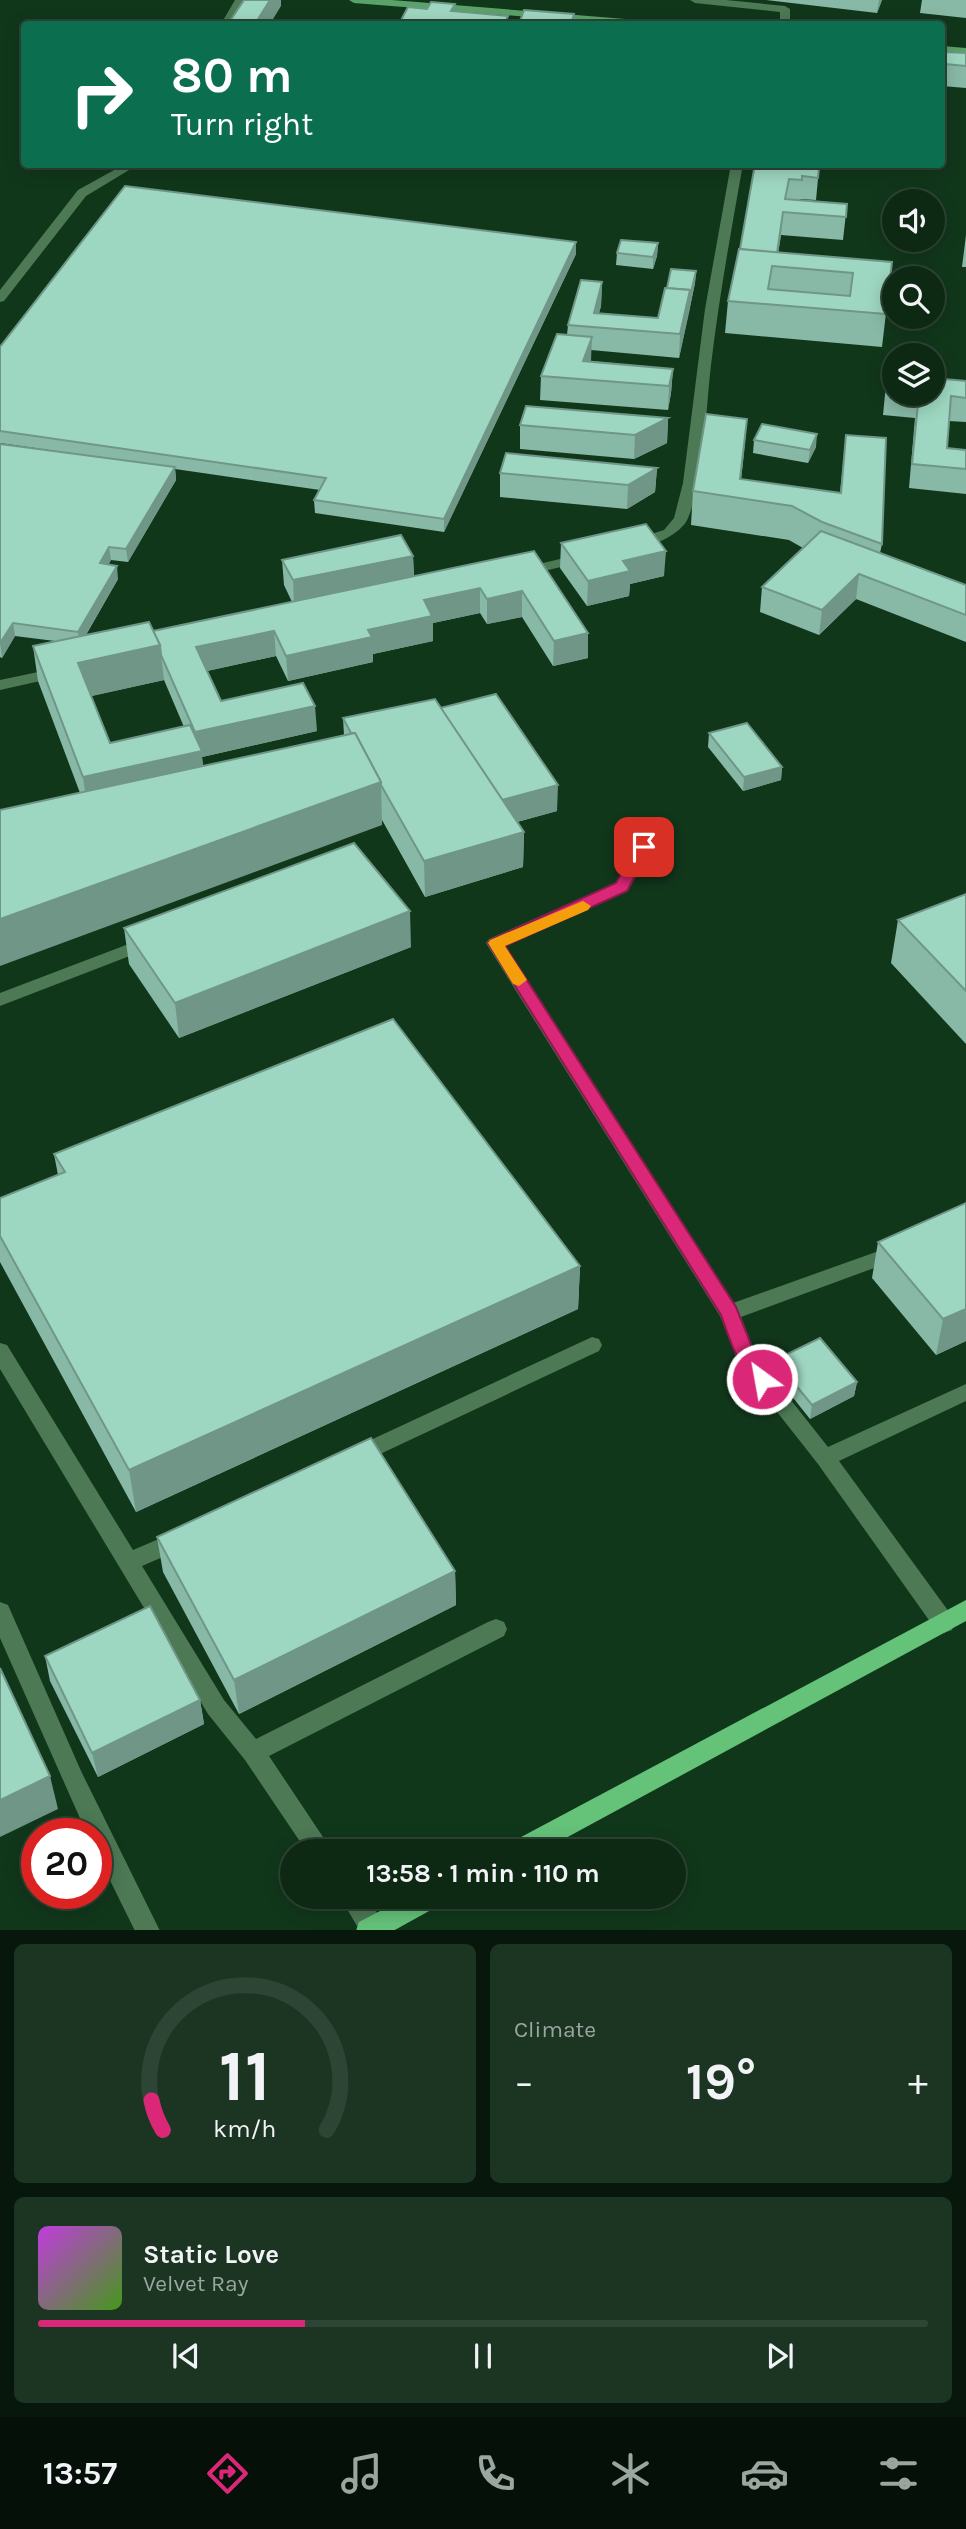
<!DOCTYPE html>
<html lang="en">
<head>
<meta charset="utf-8">
<style>
  body { margin:0; font-family:Karla,sans-serif; background:#1b3522; color:#f1f3f6; height:100vh; display:flex; flex-direction:column; font-size:26px; white-space:nowrap }
  * { box-sizing:border-box; margin:0 }
  p { font-size:23px; color:#9aa6a0 }
  .icon { flex:none; width:38px; height:38px; fill:none; stroke:currentColor; stroke-width:2; stroke-linecap:round; stroke-linejoin:round }
  .map { position:relative; height:1930px; overflow:hidden }
  .details { display:flex; flex-direction:column; gap:14px; padding:14px; background:#07170b; flex:1 }
  .details>* { flex:none }
  .hud { position:absolute; left:21px; top:21px; width:924px; height:147px; border-radius:7px; box-shadow:0 4px 18px #0003,0 0 0 2px #2d4534; background:#0b6e4f; color:#fff; overflow:hidden }
  .controls { position:absolute; left:882px; top:189px; display:grid; gap:14px }
  .controls a { display:grid; place-items:center; width:63px; height:63px; border-radius:50%; background:#0d2914; box-shadow:0 4px 18px #0003,0 0 0 2px #2d4534; font-size:35px }
  .speed { position:absolute; left:21px; top:1818px; display:flex; gap:14px; font-size:35px; font-weight:700; text-align:center }
  .speed>* { display:grid; place-content:center; width:91px; height:91px; border-radius:50%; background:#0d2914; box-shadow:0 4px 18px #0003,0 0 0 2px #2d4534; line-height:1 }
  .speed .limit { border:10px solid #d22; background:#fff; color:#111 }
  .pin { position:absolute; display:grid; place-items:center; width:60px; height:60px; color:#fff; margin:-30px; border-radius:14px; box-shadow:0 4px 10px #0006 }
  .me { position:absolute; width:77px; margin:-38px; rotate:328deg; stroke-linejoin:round; filter:drop-shadow(0 0 5px #0008) }
  .turn { display:flex; align-items:center; gap:24px; height:147px; padding:0 35px; font-size:32px }
  .turn .icon { width:91px; height:91px; stroke-width:2.5 }
  .turn b { display:block; font-size:49px; line-height:60px }
  .big { font-size:52px; font-weight:700; line-height:1.1 }
  .details .tile { flex:1; display:flex; flex-direction:column; justify-content:center; gap:10px; min-width:0; padding:0 24px; border-radius:10px; background:#1b3522 }
  .details .dial { align-items:center; gap:0 }
  .dial svg { height:182px; overflow:visible; fill:none; stroke:#2d4534; stroke-width:7; stroke-linecap:round; text-anchor:middle }
  .dial text { fill:#f1f3f6; stroke:none }
  .song { display:flex; align-items:center; gap:21px }
  .cover { width:84px; height:84px; border-radius:10px; background:linear-gradient(135deg,hsl(290 70% 55%),hsl(100 70% 35%)) }
  .played { height:7px; border-radius:4px; background:linear-gradient(90deg,#db2777 30%,#2d4534 30%) }
  .keys { display:flex; justify-content:space-around; direction:ltr }
  .heat { display:flex; justify-content:space-between; align-items:center; font-size:38px; direction:ltr }
  .details .tiles { flex:1; display:grid; gap:14px; grid-template-columns:1fr 1fr }
  .tile:last-child { grid-column:span 2 }
  .trip { position:absolute; left:280px; top:1839px; width:406px; height:70px; border-radius:35px; background:#0d2914; box-shadow:0 4px 18px #0003,0 0 0 2px #2d4534; font-weight:700; line-height:70px; text-align:center }
  .tabs { display:flex; height:112px; justify-content:space-around; align-items:center; background:#051008; color:#9aa6a0 }
  .tabs .icon { width:49px; height:49px }
  .tabs .on { color:#db2777 }
  .tabs b { font-size:32px; color:#f1f3f6 }
  .map>svg:first-child { display:block }
</style>
</head>
<body>
<div class="map">
<svg width="966" height="1931" viewBox="0 0 966 1931">
  <rect width="100%" height="100%" fill="#11371b"/>
  <g fill="none" stroke-linecap="round" stroke-linejoin="round">
    <g fill="#4d7955" fill-rule="evenodd">
      <path d="M235 0H245L231 24H221Z"/>
      <path d="M690 0H726L785 6 790 9V24H780V12L695 3Z"/>
      <path d="M125 164H139L86 196 4 301 0 302V290L78 190Z"/>
      <path d="M731 164H743C731 231 719 298 711 365 706 407 704 480 688 518 682 534 647 551 630 547L628 544 630 541 664 530 674 518 683 483 705 309Z"/>
      <path d="M581 554 586 555 588 558 586 561 523 576 516 572 518 569Z"/>
      <path d="M62 667 70 672 67 675 0 690V680Z"/>
      <path d="M645 820 653 825 652 847 628 891 505 945 733 1303 890 1247 897 1244 904 1247 907 1252 904 1257 741 1317 756 1356 828 1447 966 1384V1401L839 1461 952 1616 955 1623 952 1630 944 1633 936 1630 818 1464 741 1366 720 1316 486 943 489 939 616 883 636 847 637 825Z"/>
      <path d="M147 937 156 943 153 947 0 1006V993Z"/>
      <path d="M592 1337 599 1339 602 1345 599 1351 361 1463 354 1466 347 1463 343 1457 347 1451Z"/>
      <path d="M0 1343 7 1345 133 1550 180 1530 188 1532 191 1539 188 1546 142 1566 224 1700 256 1739 488 1622 496 1619 504 1622 507 1629 504 1636 269 1756 333 1852H307L245 1760 208 1714 0 1369Z"/>
      <path d="M0 1602 8 1605 81 1771 160 1931H135L96 1852V1834H87L0 1638Z"/>
      <path d="M340 1897H366L382 1920 384 1931H360Z"/>
    </g>
    <g fill="#5ba26a" fill-rule="evenodd">
      <path d="M349 0H392L650 21 655 24H617L354 3Z"/>
      <path d="M942 46 966 48V54L942 52Z"/>
    </g>
    <g fill="#65c279" fill-rule="evenodd">
      <path d="M966 1600V1621L540 1852H504L508 1844Z"/>
      <path d="M407 1897H443L440 1905 393 1931H356L359 1922Z"/>
    </g>
  </g>
  <g fill="#88b9a6" fill-rule="evenodd">
    <path d="M766 0H882L877 13Z"/>
    <path d="M922 0H966V18L920 13Z"/>
    <path d="M520 21 574 24H520Z"/>
    <path d="M946 52 966 53V88L942 86Z"/>
    <path d="M789 164V165L819 168 816 200 800 199V200L847 204 843 240 781 235 778 253 892 262 882 347 725 333 728 301 740 249Z"/>
    <path d="M966 235V267H962Z"/>
    <path d="M658 243 657 256 653 269 616 265 617 253Z"/>
    <path d="M576 254 444 532 315 513 314 500 320 490 175 469 176 480 128 562 111 560 108 565 118 579 86 635 153 631 292 602 284 585 282 560 413 556 414 576 534 551 588 658 553 666 522 617 487 624 480 613 433 623V641L373 654V662L288 681 276 656 207 671 221 701 317 731 202 757 203 766 344 735 343 718 440 708 557 811 517 822 524 832 523 867 425 897 382 820V825L80 793 38 681 33 646 55 641 15 636 2 658 0 657V444L49 450 0 443V347ZM164 680 184 727 110 743 91 696Z"/>
    <path d="M696 271 695 283 679 358 591 350V361L673 369 671 393 668 410 540 400 541 376 567 335 568 325 602 282 601 306 599 313 658 318Z"/>
    <path d="M887 374H894V394H933L966 381V422L949 421 947 448 966 469V494L909 488 915 418 883 415Z"/>
    <path d="M668 418 667 443 634 459 520 449V425Z"/>
    <path d="M747 419 741 479 840 493 846 435 882 544 880 553 966 585V642L856 599 819 635 760 612 762 587 803 548 789 540 691 525 693 491Z"/>
    <path d="M754 440 816 447 808 463 753 453Z"/>
    <path d="M657 468 655 492 627 509 500 497V473Z"/>
    <path d="M561 543 664 576 630 584 629 596 587 606 560 568Z"/>
    <path d="M709 733 782 767 781 780 743 791 708 747Z"/>
    <path d="M966 894V1044L891 963 898 920Z"/>
    <path d="M124 928 411 947 179 1038 129 964Z"/>
    <path d="M54 1154 580 1266 578 1309 136 1512 0 1262V1198L58 1175Z"/>
    <path d="M966 1203V1341L936 1355 872 1278 878 1242Z"/>
    <path d="M775 1360 857 1382 854 1396 810 1419 774 1374Z"/>
    <path d="M157 1537 455 1571 456 1605 239 1714 163 1572Z"/>
    <path d="M45 1656 200 1700 204 1724 98 1777 50 1681Z"/>
  </g>
  <g fill="#6f9687">
    <path d="M270 0H281V6L270 24H255Z"/>
    <path d="M879 0H882L877 13Z"/>
    <path d="M783 212 781 235 776 267H775Z"/>
    <path d="M576 242V254L444 532V519Z"/>
    <path d="M658 243 657 256 653 269V257Z"/>
    <path d="M696 271 695 283 689 313V301Z"/>
    <path d="M602 282 601 306 595 327 594 313Z"/>
    <path d="M690 290 689 313 679 358 680 334Z"/>
    <path d="M592 337 591 361H583Z"/>
    <path d="M673 369 671 393 668 410 669 386Z"/>
    <path d="M668 418 667 443 634 459 635 435Z"/>
    <path d="M747 419 744 453 739 498 740 479Z"/>
    <path d="M817 434 816 447 808 463 810 450Z"/>
    <path d="M175 467 176 480 128 562 126 549Z"/>
    <path d="M657 468 655 492 627 509 628 485Z"/>
    <path d="M109 547 111 560 101 576 100 563Z"/>
    <path d="M666 551 664 576 630 584 629 596 587 606 588 581 623 561Z"/>
    <path d="M413 556 414 581 294 605 293 580Z"/>
    <path d="M117 566 118 579 80 645 78 632Z"/>
    <path d="M859 574 856 599 819 635 822 610Z"/>
    <path d="M480 588V613L433 623V641L373 654V662L288 681 286 656 368 630 424 600Z"/>
    <path d="M522 591V617L487 624V599Z"/>
    <path d="M13 623 15 636 2 658 0 643Z"/>
    <path d="M274 631 276 656 198 673 196 647Z"/>
    <path d="M588 633V658L553 666 554 641Z"/>
    <path d="M160 645 164 680 83 698 78 663Z"/>
    <path d="M315 706 317 731 202 757 205 786 88 813 83 777 197 752 195 732Z"/>
    <path d="M782 767 781 780 743 791 744 777Z"/>
    <path d="M381 782 382 825 0 966V919Z"/>
    <path d="M558 785 557 811 495 828V802Z"/>
    <path d="M524 832 523 867 425 897 424 861Z"/>
    <path d="M410 911 411 947 179 1038 175 1003Z"/>
    <path d="M580 1266 578 1309 136 1512 129 1470Z"/>
    <path d="M966 1309V1341L936 1355 943 1319Z"/>
    <path d="M857 1382 854 1396 810 1419 812 1405Z"/>
    <path d="M455 1571 456 1605 239 1714 234 1680Z"/>
    <path d="M200 1700 204 1724 98 1777 92 1753Z"/>
    <path d="M50 1776 58 1809 0 1837V1800Z"/>
  </g>
  <g fill="#9ed7c1" stroke="#6f9687" stroke-width="2" fill-rule="evenodd">
    <path d="M244 0H270L255 24H228Z"/>
    <path d="M431 2 455 4 451 11 508 16 504 24H399L408 7 427 9Z"/>
    <path d="M524 10 574 14 571 24 520 21Z"/>
    <path d="M946 52 966 53V66L945 64Z"/>
    <path d="M755 164H788L819 168 818 178 802 176V180L789 179 785 199 847 204 846 217 783 212 777 253 740 249Z"/>
    <path d="M125 186 576 242 444 519 314 500 326 478 0 431V347Z"/>
    <path d="M621 240 658 243 653 257 617 253Z"/>
    <path d="M739 249 892 262 886 314 728 301ZM772 266 853 273 850 296 768 289Z"/>
    <path d="M671 269 696 271 689 301 690 290 667 288Z"/>
    <path d="M581 280 602 282 594 313 658 318 665 288 690 290 680 334 568 325Z"/>
    <path d="M557 334 592 337 583 361 673 369 669 386 541 376Z"/>
    <path d="M887 374H894V391H886Z"/>
    <path d="M933 378 966 381V398L951 396 947 448 966 450V469L912 464 919 394H933Z"/>
    <path d="M526 406 668 418 635 435 520 425Z"/>
    <path d="M706 414 747 419 740 479 841 493 846 435 886 438 882 544 822 522 792 506 693 491Z"/>
    <path d="M762 424 817 434 810 450 754 440Z"/>
    <path d="M0 444 175 467 126 549 109 547 100 563 117 566 78 632 13 623 0 643Z"/>
    <path d="M506 453 657 468 628 485 500 473Z"/>
    <path d="M646 524 666 551 623 561 630 571 588 581 561 543Z"/>
    <path d="M821 531 966 585V615L859 574 822 610 762 587Z"/>
    <path d="M401 535 413 556 293 580 282 560Z"/>
    <path d="M534 551 588 633 554 641 522 591 487 599 480 588 424 600 432 616 368 630 372 637 286 656 274 631 196 647 221 701 303 683 315 706 195 732 161 655 160 645 153 631Z"/>
    <path d="M149 622 160 645 78 663 110 743 190 725 202 751 83 777 33 646Z"/>
    <path d="M496 694 558 785 502 800 440 708Z"/>
    <path d="M435 699 524 832 424 861 381 785V782L355 733H351L343 718Z"/>
    <path d="M747 723 782 767 744 777 709 733Z"/>
    <path d="M355 733 381 782 0 919V810Z"/>
    <path d="M354 843 410 911 175 1003 124 928Z"/>
    <path d="M966 894V991L898 920Z"/>
    <path d="M393 1019 580 1266 129 1470 0 1236V1198L65 1172 54 1154Z"/>
    <path d="M966 1203V1309L943 1319 878 1242Z"/>
    <path d="M820 1338 857 1382 812 1405 775 1360Z"/>
    <path d="M371 1438 455 1571 234 1680 157 1537Z"/>
    <path d="M150 1606 200 1700 92 1753 45 1656Z"/>
    <path d="M0 1668 50 1776 0 1800Z"/>
  </g>
  <path fill="#db2777" stroke="#8e194d" stroke-width="2" d="M644 842 651 847 627 891 505 946 736 1307 756 1357 771 1379 769 1384C744 1392 728 1333 721 1315L488 943 490 940 616 883 638 844Z"/>
  <path fill="#f59e0b" d="M583 901 591 906 588 910 505 946 527 980 519 986 513 984 488 943 490 940Z"/>
</svg>
<div class="controls">
<a><svg class="icon" aria-label="sound" viewBox="0 0 24 24"><path d="M4 9h4l5-4v14l-5-4H4zM17 9q2 3 0 6"/></svg></a>
<a><svg class="icon" aria-label="search" viewBox="0 0 24 24"><circle cx="10" cy="10" r="6"/><path d="M15 15l6 6"/></svg></a>
<a><svg class="icon" aria-label="layers" viewBox="0 0 24 24"><path d="M12 4l9 5-9 5-9-5zM3 14l9 5 9-5"/></svg></a>
</div>
<div class="speed"><div class="limit">20</div></div>
<div class="pin" style="left:644px;top:847px;background:#d93025"><svg class="icon" aria-label="arrive" viewBox="0 0 24 24"><path d="M6 21V4h12l-3 4 3 4H6"/></svg></div>
<svg class="me" style="left:762px;top:1379px" viewBox="-20 -20 40 40"><circle r="17" fill="#db2777" stroke="#fff" stroke-width="3"/><path d="M0-11L8 9 0 5-8 9z" fill="#fff"/></svg>
<div class="trip">13:58 · 1 min · 110 m</div>
<div class="hud">
<div class="turn"><svg class="icon" aria-label="right" viewBox="0 0 24 24"><path d="M7 20v-9h11M14 6l5 5-5 5"/></svg><div><b>80 m</b>Turn right</div></div>
</div>
</div>
<section class="details">
<div class="tiles">
<div class="tile dial"><svg viewBox="0 0 100 80">
<path d="M14 69A42 42 0 1 1 86 69"/>
<path d="M14 69A42 42 0 0 1 9 56" stroke="#db2777"/>
<text x="50" y="56" font-size="32" font-weight="700">11</text>
<text x="50" y="72" font-size="11">km/h</text>
</svg></div>
<div class="tile"><p>Climate</p>
<div class="heat"><a>−</a><b class="big">19°</b><a>+</a></div>
</div>
<div class="tile">
<div class="song"><i class="cover"></i><div><b>Static Love</b><p>Velvet Ray</p></div></div>
<div class="played"></div>
<div class="keys"><svg class="icon" aria-label="previous" viewBox="0 0 24 24"><path d="M18 5L8 12l10 7zM5 5v14"/></svg><svg class="icon" aria-label="pause" viewBox="0 0 24 24"><path d="M8 5v14M16 5v14"/></svg><svg class="icon" aria-label="next" viewBox="0 0 24 24"><path d="M6 5l10 7-10 7zM19 5v14"/></svg></div>
</div>
</div>
</section>
<nav class="tabs">
<b>13:57</b>
<svg class="icon on" aria-label="directions" viewBox="0 0 24 24"><path d="M12 3l9 9-9 9-9-9zM9 14v-3h6M13 9l2 2-2 2"/></svg>
<svg class="icon" aria-label="music" viewBox="0 0 24 24"><path d="M9 18V5l10-2v13"/><circle cx="6" cy="18" r="3"/><circle cx="16" cy="16" r="3"/></svg>
<svg class="icon" aria-label="phone" viewBox="0 0 24 24"><path d="M5 4h4l2 5-3 2q2 4 5 5l2-3 5 2v4C11 20 4 13 5 4z"/></svg>
<svg class="icon" aria-label="climate" viewBox="0 0 24 24"><path d="M12 3v18M4 7l16 10M4 17L20 7"/></svg>
<svg class="icon" aria-label="car" viewBox="0 0 24 24"><path d="M5 17H2v-5l4-1 3-4h7l3 4 3 1v5h-3M9 17h6M6 11h13"/><circle cx="7" cy="17" r="2"/><circle cx="17" cy="17" r="2"/></svg>
<svg class="icon" aria-label="filters" viewBox="0 0 24 24"><path d="M4 7h16M4 17h16"/><circle cx="9" cy="7" r="2"/><circle cx="15" cy="17" r="2"/></svg>
</nav>
</body>
</html>
